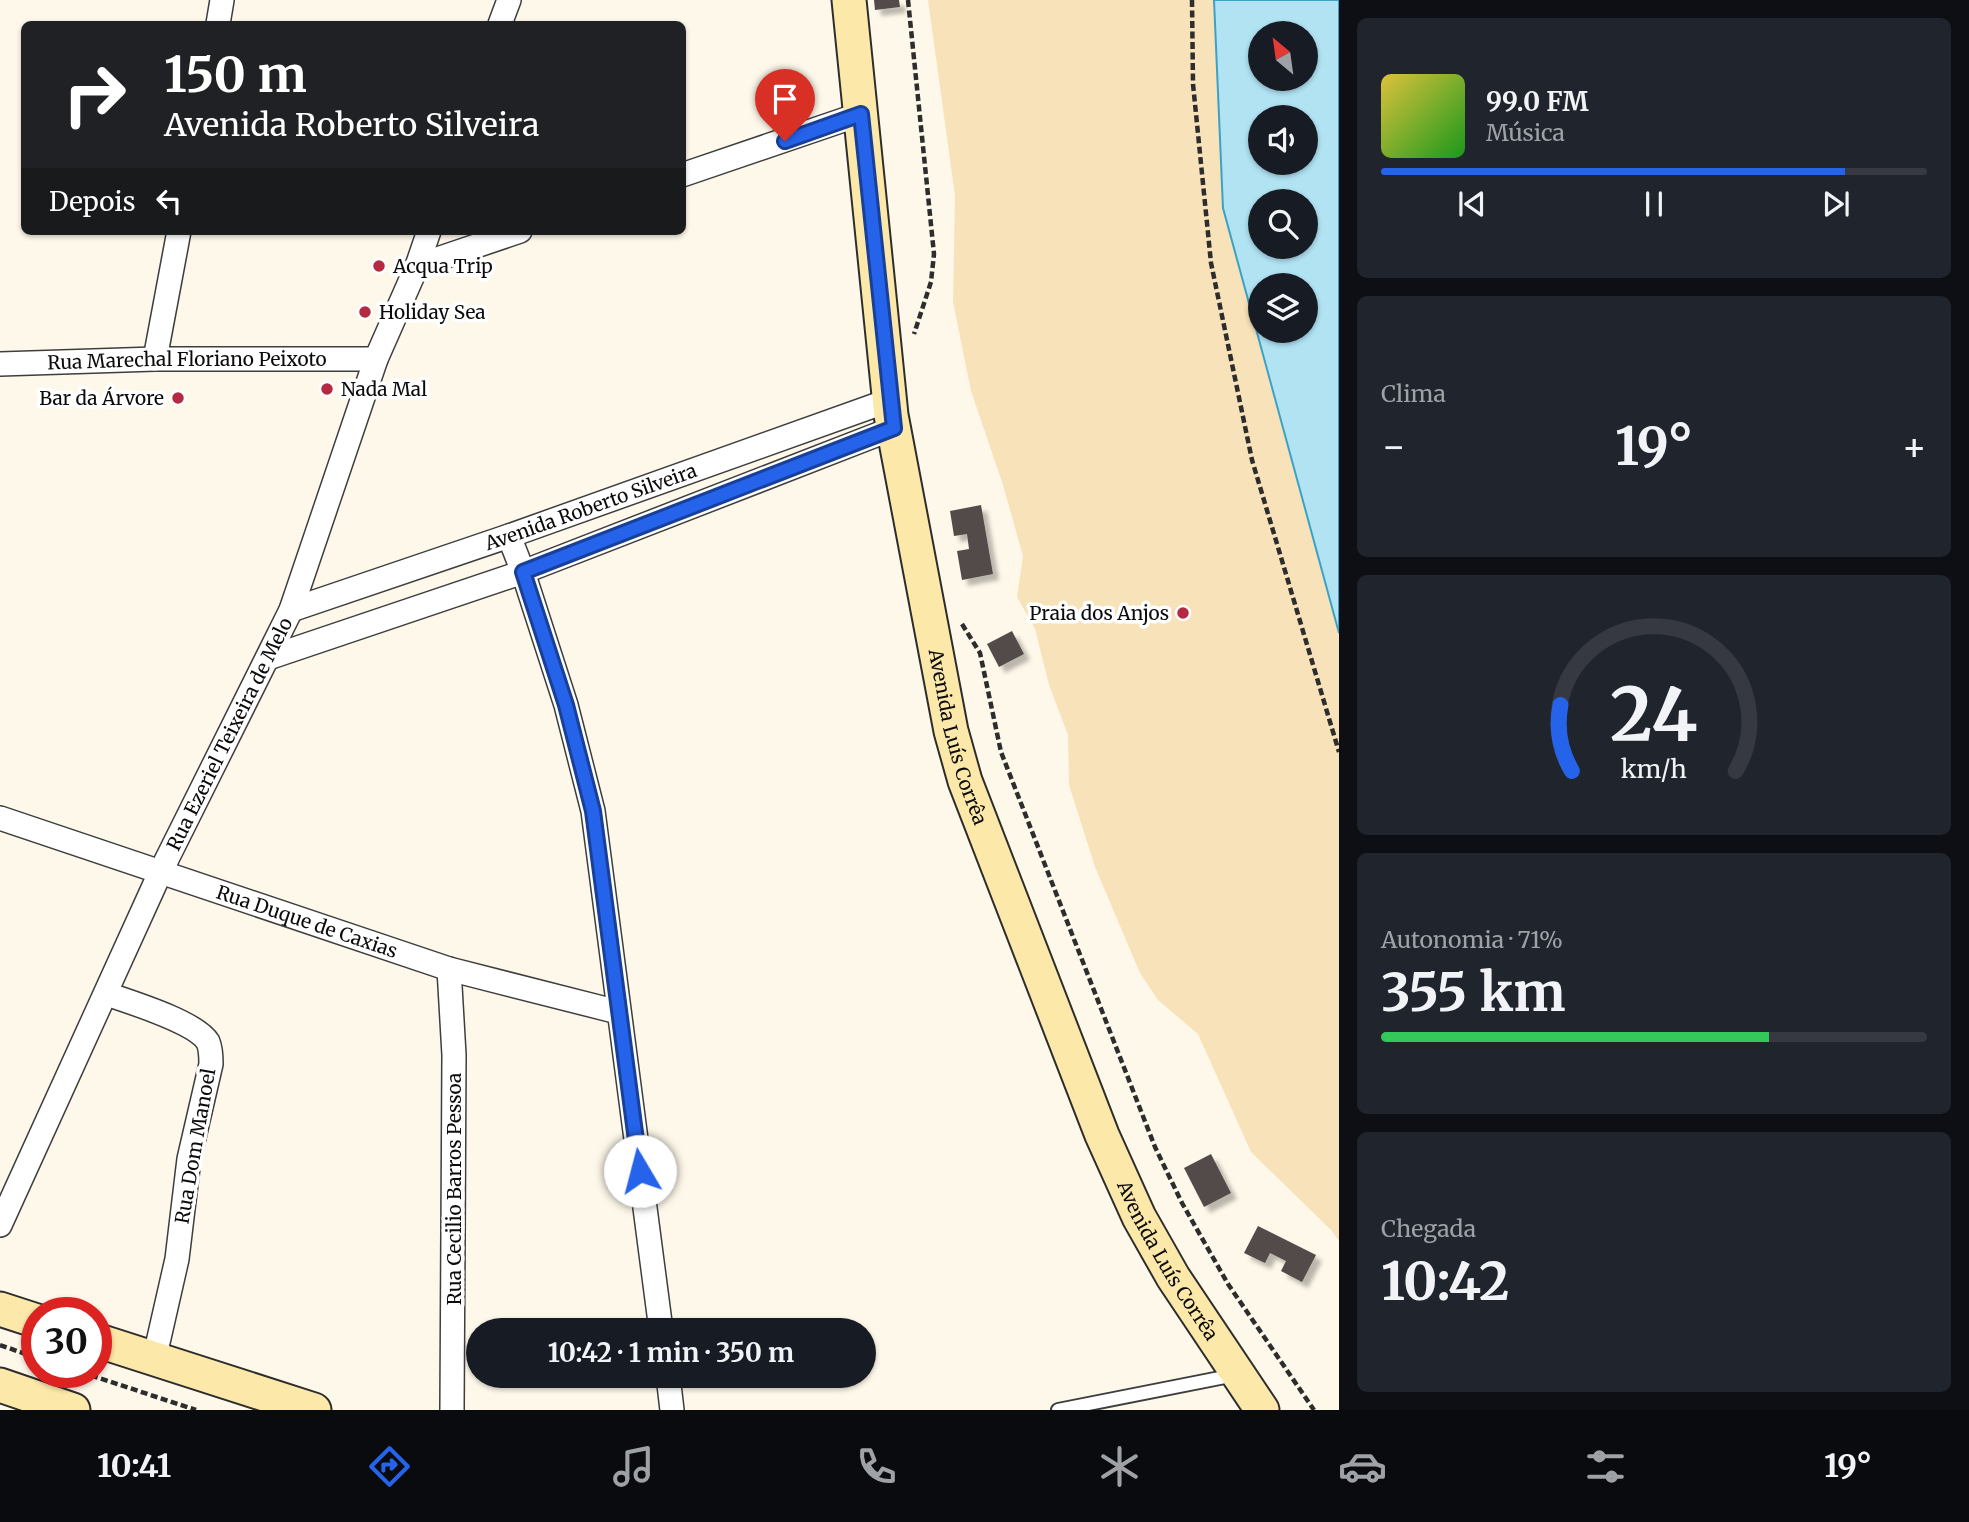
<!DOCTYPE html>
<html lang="pt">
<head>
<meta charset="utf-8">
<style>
  body { margin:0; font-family:Merriweather,serif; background:#20242c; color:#f1f3f6; height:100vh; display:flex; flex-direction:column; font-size:26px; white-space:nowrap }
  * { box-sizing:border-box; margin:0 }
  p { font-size:23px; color:#9ea1a6 }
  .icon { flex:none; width:38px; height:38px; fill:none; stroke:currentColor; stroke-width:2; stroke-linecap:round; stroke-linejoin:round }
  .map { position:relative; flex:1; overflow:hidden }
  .details { display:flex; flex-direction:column; gap:18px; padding:18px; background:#0d0f14; width:630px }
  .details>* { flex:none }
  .top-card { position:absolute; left:21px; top:21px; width:665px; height:214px; border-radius:10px; box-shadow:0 2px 5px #0004; background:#202124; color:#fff; overflow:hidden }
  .needle { width:46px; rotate:331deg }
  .tools { position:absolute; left:1248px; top:21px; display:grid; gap:14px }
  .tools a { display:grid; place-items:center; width:70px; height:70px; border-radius:50%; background:#171b24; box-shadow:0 2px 5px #0004; font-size:35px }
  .speed { position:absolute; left:21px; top:1297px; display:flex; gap:14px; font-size:35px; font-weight:700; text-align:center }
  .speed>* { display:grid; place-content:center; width:91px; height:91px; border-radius:50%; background:#171b24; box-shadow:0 2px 5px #0004; line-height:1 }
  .speed .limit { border:10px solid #d22; background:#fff; color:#111 }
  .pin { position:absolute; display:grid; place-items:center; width:60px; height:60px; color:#fff; margin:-72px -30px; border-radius:50% 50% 50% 0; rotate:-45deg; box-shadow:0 0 7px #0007 }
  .pin .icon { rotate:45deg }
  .me { position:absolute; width:77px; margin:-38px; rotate:352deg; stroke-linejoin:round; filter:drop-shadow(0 0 5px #0008) }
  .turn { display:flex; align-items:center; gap:24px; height:147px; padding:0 28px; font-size:32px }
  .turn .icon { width:91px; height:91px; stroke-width:2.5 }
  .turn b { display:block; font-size:49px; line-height:60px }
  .then { display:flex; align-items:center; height:66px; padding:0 28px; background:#0003; gap:14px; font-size:26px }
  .big { font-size:52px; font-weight:700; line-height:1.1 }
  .details .widget { flex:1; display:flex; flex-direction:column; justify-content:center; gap:10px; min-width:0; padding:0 24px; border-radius:10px; background:#20242c }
  .details .dial { align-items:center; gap:0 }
  .dial svg { height:182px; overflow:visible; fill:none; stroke:#363941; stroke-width:7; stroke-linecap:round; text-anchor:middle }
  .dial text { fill:#f1f3f6; stroke:none }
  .song { display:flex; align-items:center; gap:21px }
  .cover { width:84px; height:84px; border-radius:10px; background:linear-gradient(135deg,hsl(50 70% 55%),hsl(120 70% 35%)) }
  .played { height:7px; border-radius:4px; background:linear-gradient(90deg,#2563eb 85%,#363941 85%) }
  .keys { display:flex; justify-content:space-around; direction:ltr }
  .heat { display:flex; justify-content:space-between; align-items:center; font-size:38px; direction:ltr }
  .charge { height:10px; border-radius:5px; background:linear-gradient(90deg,#34c759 71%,#363941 0) }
  .trip { position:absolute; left:466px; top:1318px; width:410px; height:70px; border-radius:35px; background:#171b24; box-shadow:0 2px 5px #0004; font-weight:700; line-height:70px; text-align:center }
  .dock { display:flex; height:112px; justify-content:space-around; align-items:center; background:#090b0e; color:#9ea1a6 }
  .dock .icon { width:49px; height:49px }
  .dock .selected { color:#2563eb }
  .dock b { font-size:32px; color:#f1f3f6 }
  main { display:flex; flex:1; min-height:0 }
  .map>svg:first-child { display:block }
</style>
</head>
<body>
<main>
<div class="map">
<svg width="1339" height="1410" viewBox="0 0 1339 1410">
  <defs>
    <filter id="shadow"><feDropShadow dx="6" dy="6" stdDeviation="2" flood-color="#0004"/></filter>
  </defs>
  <rect width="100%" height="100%" fill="#fef8ea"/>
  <path fill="#f8e2b9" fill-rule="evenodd" d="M928 0H1306L1339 195V1241L1331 1230 1251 1152 1198 1034 1158 1000 1140 973 1095 867 1069 785 1068 735 1049 685 1035 629 1017 597 1023 556 1003 485 971 391 953 302 955 196ZM1260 33H1306V79H1260ZM1260 117H1306V163H1260ZM1260 201H1306V247H1260ZM1260 285H1306V331H1260Z"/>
  <path fill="#b1e3f3" stroke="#3ca1c7" stroke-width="2" fill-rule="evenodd" d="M1214 0H1339V633L1223 208ZM1260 33H1306V79H1260ZM1260 117H1306V163H1260ZM1260 201H1306V247H1260ZM1260 285H1306V331H1260Z"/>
  <g fill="#534b48" filter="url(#shadow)">
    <path d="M874 0H899L900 7 875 10Z"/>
    <path d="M981 505 993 574 962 580 957 551 969 549 967 534 954 536 950 511Z"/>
    <path d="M1012 631 1024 654 999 667 987 644Z"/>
    <path d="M1211 1154 1231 1193 1204 1207 1184 1168Z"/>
    <path d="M1258 1226 1316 1255 1302 1282 1281 1271 1286 1261 1270 1253 1265 1263 1244 1253Z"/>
  </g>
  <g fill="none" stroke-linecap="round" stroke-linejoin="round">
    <defs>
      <path id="lane" d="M1058 1410 1235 1375"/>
      <g id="street">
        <path d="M218 24 222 0"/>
        <path d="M500 24 509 0"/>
        <path d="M682 175 861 114"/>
        <path d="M417 266 520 231"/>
        <path d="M155 359 179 231"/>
        <path id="s1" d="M0 364 155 359H376"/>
        <path d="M509 536 523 572 566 705 593 811 661 1330"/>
        <path id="s2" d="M291 610 509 536 890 400"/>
        <path d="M268 658 523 572 894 428"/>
        <path id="s3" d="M0 818 449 969 618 1012"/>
        <path d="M449 969 454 1055 452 1410"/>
        <path d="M107 994C130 1002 196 1022 208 1042 211 1049 211 1057 211 1064L189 1159 177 1259 154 1360"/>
        <path id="s4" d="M0 1225 160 873 291 610 376 359 417 266 429 231"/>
        <path d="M668 1376 672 1410"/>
      </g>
      <g id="secondary">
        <path id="s5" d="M849 0 891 415 951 731 965 781 1102 1135 1139 1217 1173 1277 1262 1410"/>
        <path d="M0 1309 37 1321"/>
        <path d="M96 1340 314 1410"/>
        <path d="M0 1385 73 1410"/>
      </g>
    </defs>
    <use href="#lane" stroke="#3e3e3e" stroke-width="16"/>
    <use href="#street" stroke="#3e3e3e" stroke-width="26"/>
    <use href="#secondary" stroke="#2d2d2d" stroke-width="37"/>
    <g stroke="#2d2d2d" stroke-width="4.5" stroke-dasharray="7 3.5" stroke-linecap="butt">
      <path d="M908 0 934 254 931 282 914 334"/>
      <path d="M1192 0 1193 84 1211 263 1252 460 1339 752"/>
      <path d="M962 624 980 653 1001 752 1155 1147 1182 1203 1228 1284 1314 1410"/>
      <path d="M0 1345 37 1358"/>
      <path d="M81 1372 196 1410"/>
    </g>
    <use href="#lane" stroke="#fff" stroke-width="12"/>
    <use href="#street" stroke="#fff" stroke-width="23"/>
    <use href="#secondary" stroke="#fce8a8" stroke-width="33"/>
  </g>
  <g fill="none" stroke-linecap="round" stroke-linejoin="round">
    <defs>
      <path id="route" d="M640 1171 593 811 566 705 523 572 894 428 861 114 785 141"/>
    </defs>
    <use href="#route" stroke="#184099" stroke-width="18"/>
    <use href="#route" stroke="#2563eb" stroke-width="12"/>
  </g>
  <g fill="#b52a42" stroke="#fff" stroke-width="2.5">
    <circle cx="379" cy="266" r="7"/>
    <circle cx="365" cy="312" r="7"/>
    <circle cx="327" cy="389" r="7"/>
    <circle cx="178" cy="398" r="7"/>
    <circle cx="1183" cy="613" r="7"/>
  </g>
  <g text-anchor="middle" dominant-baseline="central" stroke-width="7" stroke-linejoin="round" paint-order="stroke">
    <g font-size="19" fill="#0b0b0b" stroke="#fff" text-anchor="start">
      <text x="393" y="266">Acqua Trip</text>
      <text x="379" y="312">Holiday Sea</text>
      <text x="341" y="389">Nada Mal</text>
      <text x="164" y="398" text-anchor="end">Bar da Árvore</text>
      <text x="1169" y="613" text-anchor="end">Praia dos Anjos</text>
    </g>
    <g font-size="19" fill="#0b0b0b" stroke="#fff">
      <text stroke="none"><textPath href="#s1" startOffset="187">Rua Marechal Floriano Peixoto</textPath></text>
      <text stroke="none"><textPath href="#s2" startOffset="317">Avenida Roberto Silveira</textPath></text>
      <text stroke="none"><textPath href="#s4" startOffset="542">Rua Ezeriel Teixeira de Melo</textPath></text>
      <text stroke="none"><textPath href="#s5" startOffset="746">Avenida Luís Corrêa</textPath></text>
      <text stroke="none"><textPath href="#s3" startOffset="324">Rua Duque de Caxias</textPath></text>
      <text transform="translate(195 1146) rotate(-80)">Rua Dom Manoel</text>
      <text transform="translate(454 1189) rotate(-90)">Rua Cecilio Barros Pessoa</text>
      <text stroke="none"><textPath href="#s5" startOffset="1312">Avenida Luís Corrêa</textPath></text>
    </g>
  </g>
</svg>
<div class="tools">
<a><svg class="needle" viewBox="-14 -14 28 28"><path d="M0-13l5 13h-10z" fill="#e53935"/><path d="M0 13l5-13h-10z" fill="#9ea1a6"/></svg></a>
<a><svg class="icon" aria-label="sound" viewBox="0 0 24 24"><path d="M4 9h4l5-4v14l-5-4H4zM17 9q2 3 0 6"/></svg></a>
<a><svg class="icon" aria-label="search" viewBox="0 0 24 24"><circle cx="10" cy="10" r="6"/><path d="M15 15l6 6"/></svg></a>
<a><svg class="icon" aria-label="layers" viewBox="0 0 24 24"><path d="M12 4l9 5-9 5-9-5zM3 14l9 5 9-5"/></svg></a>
</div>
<div class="speed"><div class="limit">30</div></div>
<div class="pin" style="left:785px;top:141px;background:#d93025"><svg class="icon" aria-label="arrive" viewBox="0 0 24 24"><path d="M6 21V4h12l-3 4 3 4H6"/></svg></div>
<svg class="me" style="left:640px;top:1171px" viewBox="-20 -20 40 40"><circle r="19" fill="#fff"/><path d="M0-13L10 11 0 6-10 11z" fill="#2563eb"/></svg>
<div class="trip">10:42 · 1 min · 350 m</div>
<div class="top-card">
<div class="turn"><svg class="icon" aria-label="right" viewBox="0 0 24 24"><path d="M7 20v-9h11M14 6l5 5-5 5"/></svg><div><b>150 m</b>Avenida Roberto Silveira</div></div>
<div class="then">Depois<svg class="icon" aria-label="left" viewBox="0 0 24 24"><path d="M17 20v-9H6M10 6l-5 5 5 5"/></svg></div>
</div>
</div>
<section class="details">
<div class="widget">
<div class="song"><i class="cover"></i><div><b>99.0 FM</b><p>Música</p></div></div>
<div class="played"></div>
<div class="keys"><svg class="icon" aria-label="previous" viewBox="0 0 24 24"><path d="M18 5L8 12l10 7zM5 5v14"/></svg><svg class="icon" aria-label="pause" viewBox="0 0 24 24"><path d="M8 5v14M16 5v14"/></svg><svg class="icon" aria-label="next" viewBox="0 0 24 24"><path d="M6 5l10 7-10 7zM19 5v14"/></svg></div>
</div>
<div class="widget"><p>Clima</p>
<div class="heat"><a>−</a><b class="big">19°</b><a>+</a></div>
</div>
<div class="widget dial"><svg viewBox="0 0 100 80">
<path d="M14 69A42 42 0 1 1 86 69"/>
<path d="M14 69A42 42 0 0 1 9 40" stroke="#2563eb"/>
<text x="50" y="56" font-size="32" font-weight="700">24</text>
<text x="50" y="72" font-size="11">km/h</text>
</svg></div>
<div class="widget"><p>Autonomia · 71%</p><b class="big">355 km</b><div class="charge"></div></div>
<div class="widget"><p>Chegada</p><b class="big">10:42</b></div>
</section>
</main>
<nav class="dock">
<b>10:41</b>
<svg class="icon selected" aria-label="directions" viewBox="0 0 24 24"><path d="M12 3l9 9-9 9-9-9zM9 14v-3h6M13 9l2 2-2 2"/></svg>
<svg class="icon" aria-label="music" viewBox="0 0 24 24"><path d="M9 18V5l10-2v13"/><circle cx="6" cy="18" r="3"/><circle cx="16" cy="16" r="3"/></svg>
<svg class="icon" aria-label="phone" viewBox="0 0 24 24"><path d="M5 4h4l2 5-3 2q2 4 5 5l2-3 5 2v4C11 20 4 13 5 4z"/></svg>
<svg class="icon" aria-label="climate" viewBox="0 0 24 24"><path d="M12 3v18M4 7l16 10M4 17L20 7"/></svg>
<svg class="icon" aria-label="car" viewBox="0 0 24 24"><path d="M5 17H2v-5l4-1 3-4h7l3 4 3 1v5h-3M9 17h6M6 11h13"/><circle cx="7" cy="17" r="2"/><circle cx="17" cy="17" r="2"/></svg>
<svg class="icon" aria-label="filters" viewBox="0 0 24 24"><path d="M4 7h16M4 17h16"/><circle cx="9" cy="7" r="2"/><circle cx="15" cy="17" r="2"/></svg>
<b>19°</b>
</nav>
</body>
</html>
